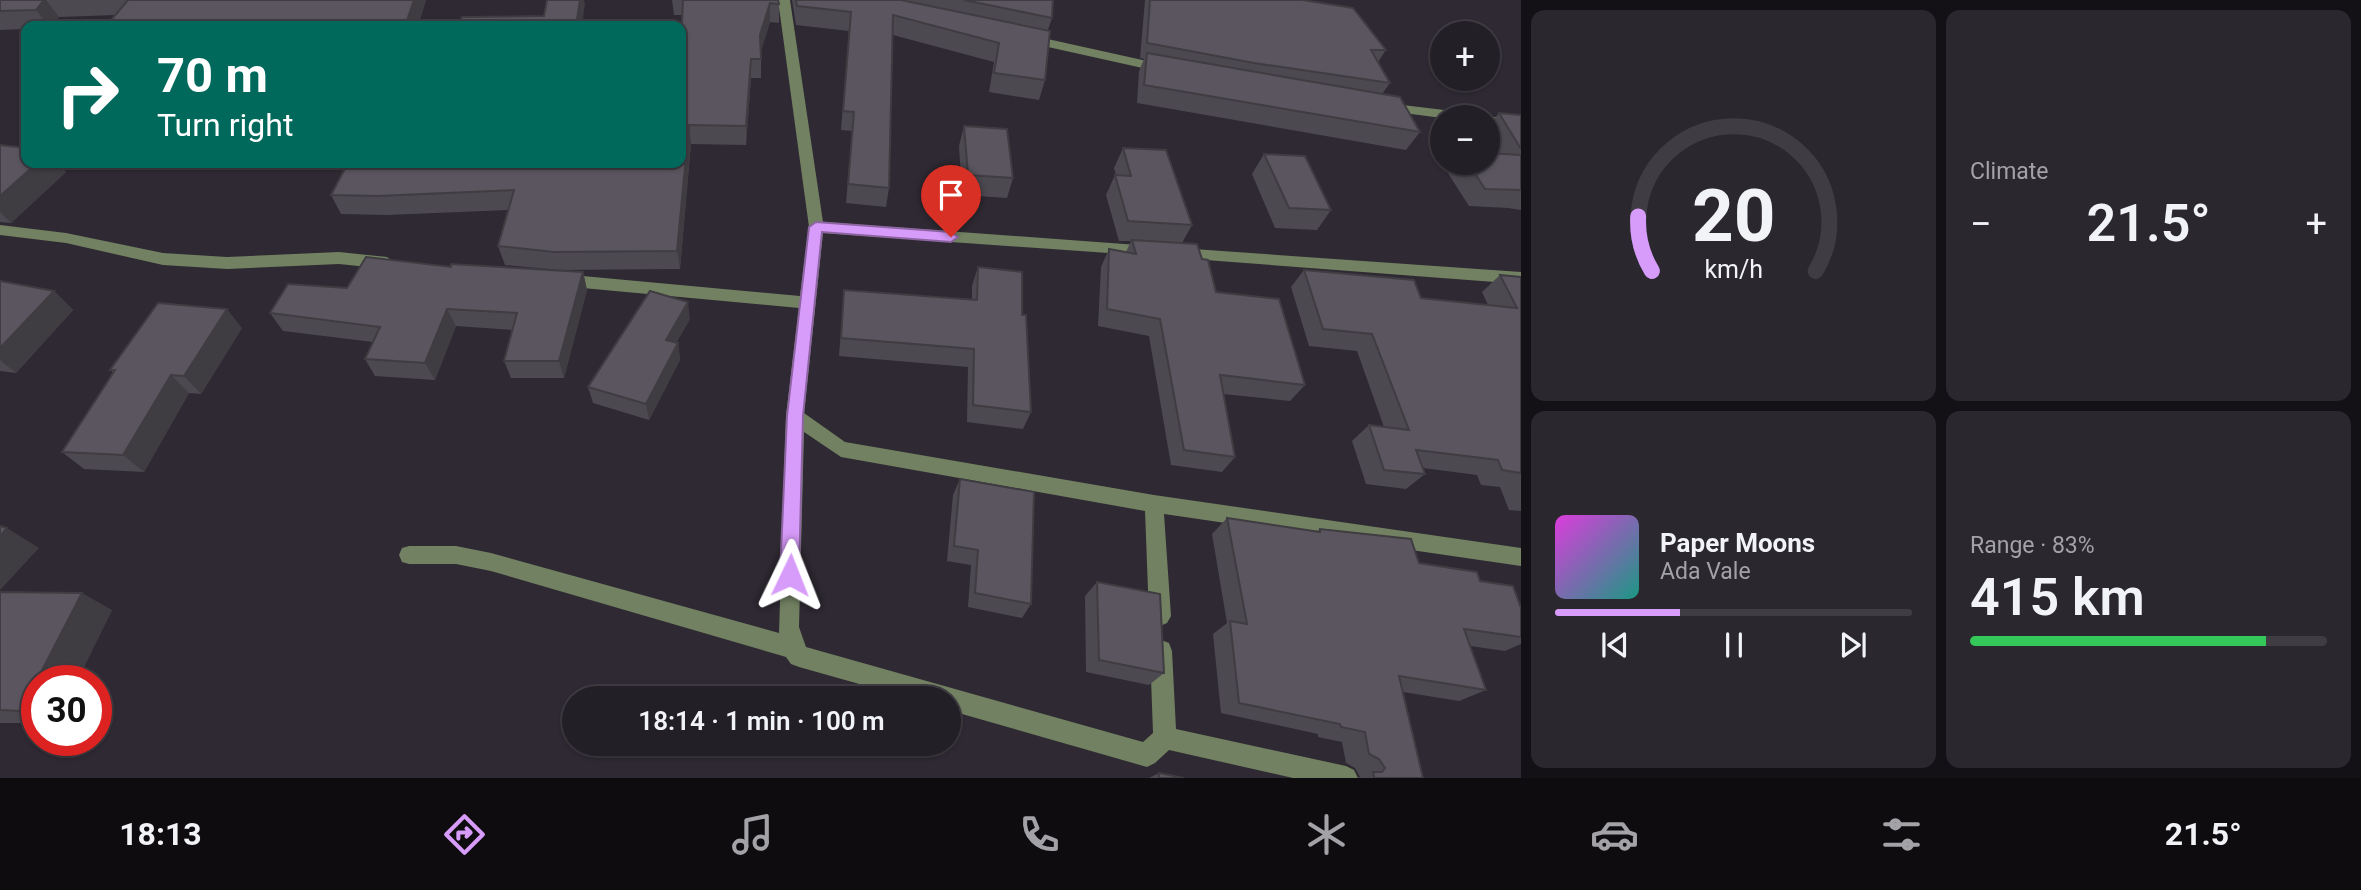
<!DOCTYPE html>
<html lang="en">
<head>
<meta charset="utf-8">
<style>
  body { margin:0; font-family:Roboto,sans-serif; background:#2a272e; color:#f1f3f6; height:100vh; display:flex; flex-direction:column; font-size:26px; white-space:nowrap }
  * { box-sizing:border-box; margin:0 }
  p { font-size:23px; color:#a2a2a7 }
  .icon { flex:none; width:38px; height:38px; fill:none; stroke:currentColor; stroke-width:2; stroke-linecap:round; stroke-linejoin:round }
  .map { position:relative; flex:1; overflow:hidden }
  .panel { display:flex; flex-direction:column; gap:10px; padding:10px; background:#131115; width:840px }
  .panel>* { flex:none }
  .guide { position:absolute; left:21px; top:21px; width:665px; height:147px; border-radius:14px; box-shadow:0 2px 5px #0004,0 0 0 2px #3f3d43; background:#00695c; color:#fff; overflow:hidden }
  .tools { position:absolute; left:1430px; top:21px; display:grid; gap:14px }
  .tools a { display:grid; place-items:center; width:70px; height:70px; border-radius:50%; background:#221f26; box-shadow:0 2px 5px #0004,0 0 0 2px #3f3d43; font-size:35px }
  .speed { position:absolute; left:21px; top:665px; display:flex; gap:14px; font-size:35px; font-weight:700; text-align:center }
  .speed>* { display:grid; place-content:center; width:91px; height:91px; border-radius:50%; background:#221f26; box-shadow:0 2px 5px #0004,0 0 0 2px #3f3d43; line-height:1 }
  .speed .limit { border:10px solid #d22; background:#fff; color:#111 }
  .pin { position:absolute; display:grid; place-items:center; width:60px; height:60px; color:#fff; margin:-72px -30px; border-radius:50% 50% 50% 0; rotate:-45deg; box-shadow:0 0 7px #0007 }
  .pin .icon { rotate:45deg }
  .me { position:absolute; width:77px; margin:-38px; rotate:2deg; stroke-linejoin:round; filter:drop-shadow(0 0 5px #0008) }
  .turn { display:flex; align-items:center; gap:24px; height:147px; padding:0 21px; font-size:32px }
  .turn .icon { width:91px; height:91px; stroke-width:2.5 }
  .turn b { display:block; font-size:49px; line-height:60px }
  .big { font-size:52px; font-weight:600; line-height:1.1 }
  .panel .card { flex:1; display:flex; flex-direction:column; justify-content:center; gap:10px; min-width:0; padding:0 24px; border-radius:14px; background:#2a272e }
  .panel .dial { align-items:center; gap:0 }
  .dial svg { height:182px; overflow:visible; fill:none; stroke:#3f3d43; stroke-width:7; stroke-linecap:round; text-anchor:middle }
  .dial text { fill:#f1f3f6; stroke:none }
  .song { display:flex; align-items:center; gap:21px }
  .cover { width:84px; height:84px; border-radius:10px; background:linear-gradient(135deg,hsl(300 70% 55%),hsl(170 70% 35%)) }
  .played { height:7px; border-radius:4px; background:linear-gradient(90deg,#d79bf9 35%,#3f3d43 35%) }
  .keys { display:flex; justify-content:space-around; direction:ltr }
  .heat { display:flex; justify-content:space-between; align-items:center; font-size:38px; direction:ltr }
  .charge { height:10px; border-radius:5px; background:linear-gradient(90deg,#34c759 83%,#3f3d43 0) }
  .panel .tiles { flex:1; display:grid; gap:10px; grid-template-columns:repeat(2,1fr) }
  .trip { position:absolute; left:562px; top:686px; width:399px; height:70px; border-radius:35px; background:#221f26; box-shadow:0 2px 5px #0004,0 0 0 2px #3f3d43; font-weight:600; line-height:70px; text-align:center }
  .tab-bar { display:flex; height:112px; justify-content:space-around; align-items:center; background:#0e0c0f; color:#a2a2a7 }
  .tab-bar .icon { width:49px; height:49px }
  .tab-bar .selected { color:#d79bf9 }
  .tab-bar b { font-size:32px; color:#f1f3f6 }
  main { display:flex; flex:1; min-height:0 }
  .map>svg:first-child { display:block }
</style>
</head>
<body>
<main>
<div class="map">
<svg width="1521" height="778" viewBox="0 0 1521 778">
  <rect width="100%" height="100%" fill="#2e2932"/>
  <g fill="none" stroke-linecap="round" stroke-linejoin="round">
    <g fill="#728161" fill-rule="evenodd">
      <path d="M778 0H790L823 222 1151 246 1159 251 1151 256 823 233 804 413 845 442 1154 495 1521 548V566L1164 514 1171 616 1167 623 1160 626 1153 623 1149 616 1145 511 841 457 804 432 799 627 806 647 1143 742 1153 733 1150 651 1153 643 1161 640 1169 643 1172 651 1176 729 1346 766 1354 770 1358 778H1293L1169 750 1155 763 1147 767 948 710V698H909L799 667 791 664 786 657 491 571 456 564H409L402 562 399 555 402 548 409 546H456L491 553 779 633 786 416 799 308 561 286 553 280 561 274 800 296 809 227Z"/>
      <path d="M1025 34 1165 65 1171 69 1165 73 1021 41V35Z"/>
      <path d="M1386 103 1469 113 1476 117 1442 118 1381 110V104Z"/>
      <path d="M1488 116 1521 121V129L1488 124V117H1483Z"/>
      <path d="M0 225 66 233 163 253 227 257 339 252 387 257 395 263 387 269 339 264 227 269 163 265 66 243 0 235Z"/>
      <path d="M1179 248 1521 272V284L1179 258 1171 253Z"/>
    </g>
  </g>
  <g fill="#4d4951">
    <path d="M0 0H426L418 26H106L115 15 59 17 51 26H26V29L0 30Z"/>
    <path d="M672 0H778L779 4V23L770 22 761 51V78H751L746 145 691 144 680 269 559 270 505 265 498 246 508 210 387 215 341 214 331 195 681 163 682 15H674Z"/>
    <path d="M792 0H1053L1052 18 1048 30 1045 80 1039 100 989 92 994 62 893 35 889 188 886 207 846 203 852 131 841 130 849 31 796 25Z"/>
    <path d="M1145 0H1303L1386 50 1378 62 1390 83 1382 94 1420 132 1406 150 1137 103 1139 71 1144 59 1140 58Z"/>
    <path d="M1499 113 1521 115V210L1508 208 1469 206 1446 170 1452 163H1488L1497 154 1488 137V127Z"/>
    <path d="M964 126 1013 178 1007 198 962 195 959 146Z"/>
    <path d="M0 145 66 172 11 223 0 222Z"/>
    <path d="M1123 148 1192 225 1182 243 1202 259 1216 292 1305 385 1290 401 1223 394 1235 457 1222 472 1171 465 1149 336 1098 326 1101 267 1109 249 1126 252 1131 241H1119L1106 195 1115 175H1116L1114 168Z"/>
    <path d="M1264 154 1331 210 1317 230 1275 228 1252 174Z"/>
    <path d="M451 267 583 272 587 290 564 378H511L504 361 513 330 456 326 435 380 375 376 365 359 373 342 283 331 270 313 347 288Z"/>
    <path d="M978 267 1022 315 1031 412 1023 429 967 422 968 367 839 356 844 290 972 300V286Z"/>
    <path d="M1304 270 1421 298 1488 305 1482 292 1500 275 1521 277V511L1509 510 1500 487 1481 485 1477 475 1423 468 1425 474 1406 489 1366 484 1352 441 1369 425 1384 427 1357 351 1309 346 1291 287Z"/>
    <path d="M0 281 54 291 73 310 16 373 0 371Z"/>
    <path d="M690 319 676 343H678L680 360 649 420 593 403 588 387Z"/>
    <path d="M242 328 201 394 189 393 144 472 84 469 62 452 114 373 110 370Z"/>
    <path d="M960 479 1031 604 1022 618 968 607 971 565 947 561 953 495Z"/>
    <path d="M1227 518 1317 531 1320 529 1419 563 1480 581 1521 608V644L1505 651 1470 646 1486 690 1459 701 1403 692 1423 778H1356L1360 777 1355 768 1346 763 1342 742 1318 737V734L1221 713 1213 634 1227 623 1212 534Z"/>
    <path d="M1097 582 1164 673 1149 685 1086 672 1085 596Z"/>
    <path d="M0 592 112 610 77 681H37V723H0Z"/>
    <path d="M1159 773 1184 778H1149Z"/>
  </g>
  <g fill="#3f3c42">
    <path d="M44 0H46L59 17 51 26H49L36 10Z"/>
    <path d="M414 0H426L418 26H405Z"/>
    <path d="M580 0H584L585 4 582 26H576Z"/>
    <path d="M770 3V22L760 54V35Z"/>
    <path d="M751 59V78L746 145V126Z"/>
    <path d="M689 125 691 144 680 269 677 251Z"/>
    <path d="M37 163H59L66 172 11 223 0 212V196Z"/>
    <path d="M583 272 587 290 564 378 559 361Z"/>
    <path d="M54 291 73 310 16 373 0 360V348Z"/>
    <path d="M688 302 690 319 668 356 666 340Z"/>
    <path d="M227 309 242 328 201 394 184 376Z"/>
    <path d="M447 309 456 326 435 380 425 363Z"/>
    <path d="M678 343 680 360 649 420 646 404Z"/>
    <path d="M171 375 189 393 144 472 123 455Z"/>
    <path d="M7 528 39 548 0 590V536Z"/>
    <path d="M82 593 112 610 77 681H37V716L21 711Z"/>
  </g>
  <g fill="#5a555e" stroke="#3f3c42" stroke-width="2">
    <path d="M0 0H44L36 10 0 11Z"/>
    <path d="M128 0H414L405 26H106Z"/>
    <path d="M547 0H580L576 26H459L462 17 544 16Z"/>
    <path d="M683 0H778L779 4 770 3 760 35 761 59H751L746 126 689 125 677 251 554 252 498 246 514 190 378 196 331 195 348 163H681V45Z"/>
    <path d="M796 0H901L1050 31 1045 80 994 73 999 43 893 15 889 188 848 184 854 112 843 111 851 12 797 6Z"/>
    <path d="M964 0H1053L1052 18Z"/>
    <path d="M1150 0H1303L1353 8 1386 50H1371L1390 83 1254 63 1147 43Z"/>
    <path d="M1147 53 1400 97 1420 132 1144 85Z"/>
    <path d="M1499 113 1521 115V149Z"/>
    <path d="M964 126 1007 129 1013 178 968 175Z"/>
    <path d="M0 145 26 148V163H37L0 196Z"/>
    <path d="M1123 148 1166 150 1192 225 1128 221 1115 175 1131 176Z"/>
    <path d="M1488 153 1521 155V190L1485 189 1468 163H1488Z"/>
    <path d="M1264 154 1305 156 1331 210 1289 208Z"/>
    <path d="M1132 240 1197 244 1202 259 1208 260 1216 292 1279 299 1305 385 1220 375 1235 457 1184 450 1160 319 1107 309 1109 249 1136 254Z"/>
    <path d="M366 257 451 267V264L583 272 559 361H504L517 313 447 309 425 363 365 359 380 327 270 313 288 284 347 288Z"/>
    <path d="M978 267 1022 272V315H1026L1031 412 973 405 974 349 841 338 844 290 977 300Z"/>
    <path d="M1304 270 1414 280 1421 298 1517 308 1500 275 1521 277V473L1502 470 1498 460 1416 450 1425 474 1384 470 1369 425 1409 430 1372 334 1323 329Z"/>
    <path d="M0 281 54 291 0 348Z"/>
    <path d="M650 291 688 302 666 340 678 343 646 404 588 387Z"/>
    <path d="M158 303 227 309 184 376 171 375 123 455 62 452 115 370H110Z"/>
    <path d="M960 479 1034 492 1031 604 975 593 978 550 954 546Z"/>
    <path d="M1227 518 1320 532V529L1411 539 1419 563 1477 572 1480 581 1513 586 1521 608V637L1464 629 1486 690 1399 676 1423 778H1374L1373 772H1382L1385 768 1379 759 1369 754 1365 732 1341 727 1340 724 1239 703 1230 621 1247 624Z"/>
    <path d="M0 526 7 528 0 536Z"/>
    <path d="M1097 582 1160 594 1164 673 1099 660Z"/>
    <path d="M0 592 82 593 21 711 0 710Z"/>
    <path d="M1159 773 1184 778H1159Z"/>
  </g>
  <path fill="#d79bf9" stroke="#8c65a2" stroke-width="2" d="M816 222 951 232 958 237 951 242 822 232 803 416 799 575 796 581 790 583 783 581 780 575 787 416 809 227Z"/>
</svg>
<div class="tools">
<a>+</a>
<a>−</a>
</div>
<div class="speed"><div class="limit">30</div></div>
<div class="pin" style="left:951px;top:237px;background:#d93025"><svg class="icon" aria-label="arrive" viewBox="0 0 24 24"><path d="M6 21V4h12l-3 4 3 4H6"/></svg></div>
<svg class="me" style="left:790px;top:575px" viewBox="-20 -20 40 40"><path d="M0-17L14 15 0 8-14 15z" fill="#d79bf9" stroke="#fff" stroke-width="4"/></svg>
<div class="trip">18:14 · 1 min · 100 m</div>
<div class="guide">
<div class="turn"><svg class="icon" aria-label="right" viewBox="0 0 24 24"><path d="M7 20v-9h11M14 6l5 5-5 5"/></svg><div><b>70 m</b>Turn right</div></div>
</div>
</div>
<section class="panel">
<div class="tiles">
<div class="card dial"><svg viewBox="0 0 100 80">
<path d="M14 69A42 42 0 1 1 86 69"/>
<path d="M14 69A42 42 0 0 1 8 45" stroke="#d79bf9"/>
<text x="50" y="56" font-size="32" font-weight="700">20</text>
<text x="50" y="72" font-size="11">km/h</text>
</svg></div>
<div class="card"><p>Climate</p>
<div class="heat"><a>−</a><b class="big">21.5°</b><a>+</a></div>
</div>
<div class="card">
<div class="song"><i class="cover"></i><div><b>Paper Moons</b><p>Ada Vale</p></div></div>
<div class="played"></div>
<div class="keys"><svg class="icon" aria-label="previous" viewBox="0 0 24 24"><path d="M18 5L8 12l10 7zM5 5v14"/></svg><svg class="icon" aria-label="pause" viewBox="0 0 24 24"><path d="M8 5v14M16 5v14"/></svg><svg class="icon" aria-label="next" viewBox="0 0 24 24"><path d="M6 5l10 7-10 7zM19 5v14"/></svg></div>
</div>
<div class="card"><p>Range · 83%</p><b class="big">415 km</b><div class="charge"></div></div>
</div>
</section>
</main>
<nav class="tab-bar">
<b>18:13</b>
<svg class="icon selected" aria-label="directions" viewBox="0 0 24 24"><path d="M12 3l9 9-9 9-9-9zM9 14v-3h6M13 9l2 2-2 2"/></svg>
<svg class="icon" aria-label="music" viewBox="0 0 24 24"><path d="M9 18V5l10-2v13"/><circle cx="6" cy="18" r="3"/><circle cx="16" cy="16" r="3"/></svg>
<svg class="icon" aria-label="phone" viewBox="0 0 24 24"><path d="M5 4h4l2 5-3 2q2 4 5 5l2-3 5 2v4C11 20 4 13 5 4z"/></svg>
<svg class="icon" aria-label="climate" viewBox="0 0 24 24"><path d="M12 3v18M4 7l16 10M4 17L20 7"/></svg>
<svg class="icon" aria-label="car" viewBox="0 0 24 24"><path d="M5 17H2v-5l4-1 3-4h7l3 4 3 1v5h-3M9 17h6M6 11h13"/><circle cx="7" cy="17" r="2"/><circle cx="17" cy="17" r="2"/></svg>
<svg class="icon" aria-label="filters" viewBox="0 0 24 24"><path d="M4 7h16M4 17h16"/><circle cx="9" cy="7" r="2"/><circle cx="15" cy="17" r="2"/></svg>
<b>21.5°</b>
</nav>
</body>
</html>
